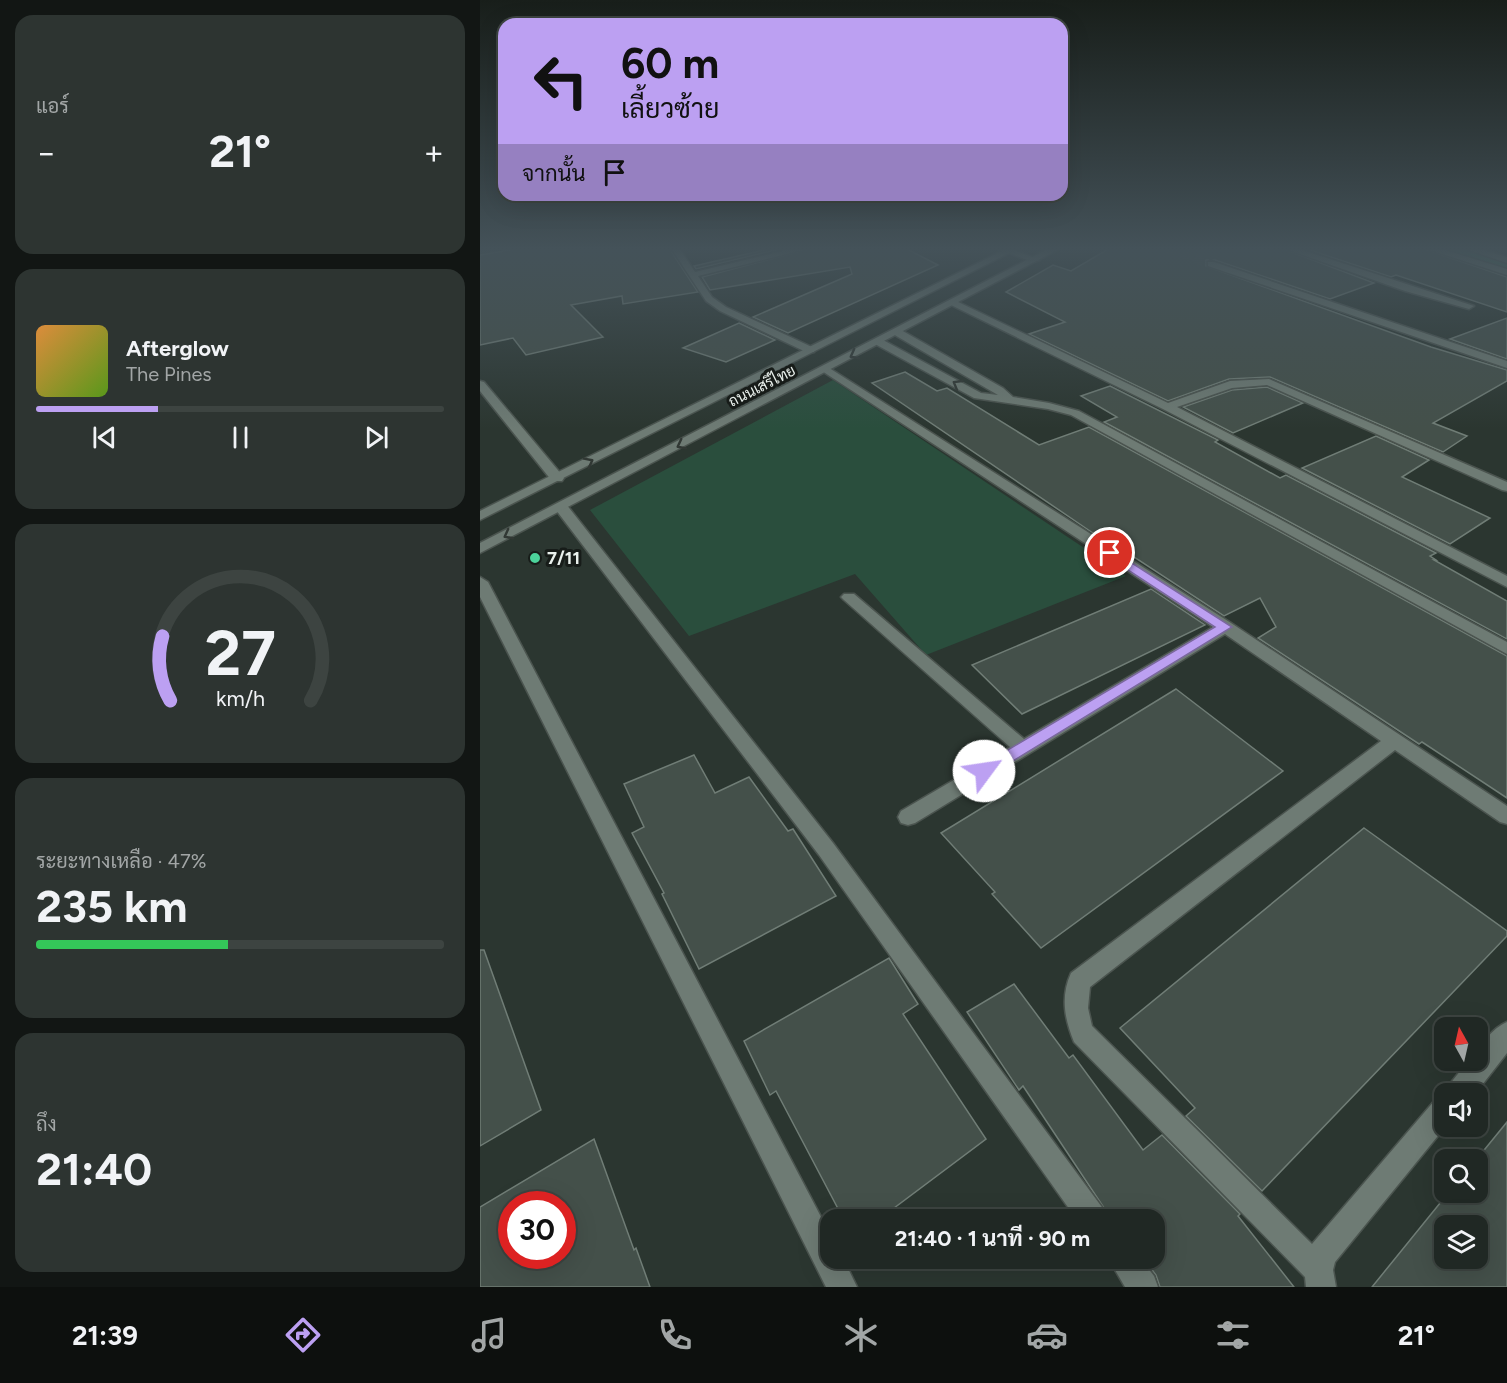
<!DOCTYPE html>
<html lang="th">
<head>
<meta charset="utf-8">
<style>
  body { margin:0; font-family:Figtree,Sarabun,sans-serif; background:#2d3431; color:#f1f3f6; height:100vh; display:flex; flex-direction:column; font-size:22px; white-space:nowrap }
  * { box-sizing:border-box; margin:0 }
  p { font-size:20px; color:#a2a6a6 }
  .icon { flex:none; width:33px; height:33px; fill:none; stroke:currentColor; stroke-width:2; stroke-linecap:round; stroke-linejoin:round }
  .map { position:relative; flex:1; overflow:hidden }
  .side { display:flex; flex-direction:column; gap:15px; padding:15px; background:#121614; width:480px }
  .side>* { flex:none }
  .guide { position:absolute; left:18px; top:18px; width:570px; height:183px; border-radius:18px; box-shadow:0 6px 24px #0002,0 0 0 2px #3d4441; background:#bca0f2; color:#111; overflow:hidden }
  .needle { width:39px; rotate:352deg }
  .buttons { position:absolute; left:954px; top:1017px; display:grid; gap:12px }
  .buttons a { display:grid; place-items:center; width:54px; height:54px; border-radius:12px; background:#202824; box-shadow:0 6px 24px #0002,0 0 0 2px #3d4441; font-size:30px }
  .speed { position:absolute; left:18px; top:1191px; display:flex; gap:12px; font-size:30px; font-weight:700; text-align:center }
  .speed>* { display:grid; place-content:center; width:78px; height:78px; border-radius:50%; background:#202824; box-shadow:0 6px 24px #0002,0 0 0 2px #3d4441; line-height:1 }
  .speed .limit { border:9px solid #d22; background:#fff; color:#111 }
  .pin { position:absolute; display:grid; place-items:center; width:51px; height:51px; color:#fff; margin:-26px; border:3px solid #fff; border-radius:50%; box-shadow:0 2px 6px #0007 }
  .me { position:absolute; width:66px; margin:-33px; rotate:59deg; stroke-linejoin:round; filter:drop-shadow(0 0 4px #0008) }
  .turn { display:flex; align-items:center; gap:21px; height:126px; padding:0 24px; font-size:27px }
  .turn .icon { width:78px; height:78px; stroke-width:2.5 }
  .turn b { display:block; font-size:42px; line-height:51px }
  .then { display:flex; align-items:center; height:57px; padding:0 24px; background:#0003; gap:12px; font-size:22px }
  .big { font-size:45px; font-weight:700; line-height:1.1 }
  .side .tile { flex:1; display:flex; flex-direction:column; justify-content:center; gap:9px; min-width:0; padding:0 21px; border-radius:18px; background:#2d3431 }
  .side .dial { align-items:center; gap:0 }
  .dial svg { height:156px; overflow:visible; fill:none; stroke:#3d4441; stroke-width:7; stroke-linecap:round; text-anchor:middle }
  .dial text { fill:#f1f3f6; stroke:none }
  .song { display:flex; align-items:center; gap:18px }
  .cover { width:72px; height:72px; border-radius:9px; background:linear-gradient(135deg,hsl(30 70% 55%),hsl(90 70% 35%)) }
  .played { height:6px; border-radius:3px; background:linear-gradient(90deg,#bca0f2 30%,#3d4441 30%) }
  .keys { display:flex; justify-content:space-around; direction:ltr }
  .heat { display:flex; justify-content:space-between; align-items:center; font-size:33px; direction:ltr }
  .charge { height:9px; border-radius:4px; background:linear-gradient(90deg,#34c759 47%,#3d4441 0) }
  .trip { position:absolute; left:340px; top:1209px; width:345px; height:60px; border-radius:18px; background:#202824; box-shadow:0 6px 24px #0002,0 0 0 2px #3d4441; font-weight:700; line-height:60px; text-align:center }
  .tabs { display:flex; height:96px; justify-content:space-around; align-items:center; background:#0d100e; color:#a2a6a6 }
  .tabs .icon { width:42px; height:42px }
  .tabs .active { color:#bca0f2 }
  .tabs b { font-size:27px; color:#f1f3f6 }
  main { display:flex; flex:1; min-height:0 }
  .map>svg:first-child { display:block }
</style>
</head>
<body>
<main>
<section class="side">
<div class="tile"><p>แอร์</p>
<div class="heat"><a>−</a><b class="big">21°</b><a>+</a></div>
</div>
<div class="tile">
<div class="song"><i class="cover"></i><div><b>Afterglow</b><p>The Pines</p></div></div>
<div class="played"></div>
<div class="keys"><svg class="icon" aria-label="previous" viewBox="0 0 24 24"><path d="M18 5L8 12l10 7zM5 5v14"/></svg><svg class="icon" aria-label="pause" viewBox="0 0 24 24"><path d="M8 5v14M16 5v14"/></svg><svg class="icon" aria-label="next" viewBox="0 0 24 24"><path d="M6 5l10 7-10 7zM19 5v14"/></svg></div>
</div>
<div class="tile dial"><svg viewBox="0 0 100 80">
<path d="M14 69A42 42 0 1 1 86 69"/>
<path d="M14 69A42 42 0 0 1 10 36" stroke="#bca0f2"/>
<text x="50" y="56" font-size="32" font-weight="700">27</text>
<text x="50" y="72" font-size="11">km/h</text>
</svg></div>
<div class="tile"><p>ระยะทางเหลือ · 47%</p><b class="big">235 km</b><div class="charge"></div></div>
<div class="tile"><p>ถึง</p><b class="big">21:40</b></div>
</section>
<div class="map">
<svg width="1027" height="1287" viewBox="0 0 1027 1287">
  <rect width="100%" height="100%" fill="#2b3630"/>
  <path fill="#2a4e3d" d="M353 380 646 576 446 655 375 574 209 636 110 510Z"/>
  <g fill="none" stroke-linecap="round" stroke-linejoin="round">
    <path fill="#3d7a5e" fill-rule="evenodd" d="M950 248H980L1027 263V275L953 252Z"/>
  </g>
  <g fill="#44504a" stroke="#707d76" stroke-width="1.5" fill-rule="evenodd">
    <path d="M42 248H189L218 292 143 304 142 296 91 305 123 337 46 355 33 338 0 345V255Z"/>
    <path d="M293 248H304L216 269 214 266Z"/>
    <path d="M333 248H425L458 265 308 333 273 317 372 274 370 267 230 290 222 277Z"/>
    <path d="M630 248H801L894 283 850 299 735 260H726V266L951 347 1027 370V381L953 423 987 436 963 452 790 377 749 379 688 401 549 334 585 322 526 292 573 265 591 271Z"/>
    <path d="M824 248H942L1027 277V312L916 275 911 277Z"/>
    <path d="M1027 318V359L970 339Z"/>
    <path d="M259 323 295 340 246 362 203 348Z"/>
    <path d="M425 372 457 391 467 388 559 445 609 427 1027 656V798L942 742 939 744 778 638 796 627 780 598 744 616 616 532 613 533 607 529 392 383Z"/>
    <path d="M630 386 738 440 735 442 800 478 806 475 956 553 950 556 956 560H954L1027 601V639L624 422 637 417 601 396Z"/>
    <path d="M787 387 823 403 753 433 703 407 752 390Z"/>
    <path d="M896 436 949 460 922 477 1010 518 970 544 822 468Z"/>
    <path d="M671 589 725 625 542 714 492 665Z"/>
    <path d="M696 689 803 771 561 948 512 894 515 892 461 833Z"/>
    <path d="M214 755 235 793 269 777 308 831 313 829 356 896 219 969 182 894 184 893 152 833 164 827 144 784Z"/>
    <path d="M884 828 1027 931V936L782 1191 706 1116 715 1108 640 1028Z"/>
    <path d="M0 950H4L61 1110 0 1146Z"/>
    <path d="M409 958 438 1004 423 1014 506 1139 398 1220H364L296 1091 290 1095 264 1041Z"/>
    <path d="M534 984 589 1058 593 1055 663 1150 682 1135 760 1214 758 1216 814 1287H680L676 1275 663 1258H675V1220H632L543 1086 539 1090 487 1012Z"/>
    <path d="M1027 1122V1287H892L969 1192H998L996 1160ZM964 1226H998V1258H964Z"/>
    <path d="M114 1139 154 1250 156 1248 170 1287H0V1207ZM32 1204H82V1256H32Z"/>
  </g>
  <g fill="none" stroke-linecap="round" stroke-linejoin="round">
    <path stroke="#48524c" stroke-width="10" stroke-dasharray="10 4.5" stroke-linecap="butt" d="M687 248 731 264"/>
    <defs>
      <g id="minor">
        <path d="M191 248H199L215 272 315 248H331L218 276 232 297 246 307 334 348V352H326L240 311 226 301Z"/>
        <path d="M515 248H529L560 260 553 262Z"/>
        <path d="M803 248H816L994 306 989 309 925 291Z"/>
        <path d="M944 248H958L1027 269V275Z"/>
        <path d="M983 248H997L1027 257V263Z"/>
        <path d="M728 262H734L1027 361V368L728 266Z"/>
        <path d="M474 300 688 403 750 381 789 379 1027 482V491L1022 490 787 385 752 388 697 407 1027 576V587L683 409 471 305 469 303Z"/>
        <path d="M413 330H421L523 388 533 397 569 403 599 411 1027 642V654L591 415 568 409 494 398 395 344V340H403L501 393 518 395 413 334Z"/>
        <path d="M346 366 751 623 1027 806V824L1020 822 915 750 610 987 608 1008 612 1026 832 1244 955 1100 964 1096V1126H966L855 1262 853 1270 856 1287H826L825 1277 594 1042C585 1020 580 997 591 973L901 741 745 634 435 823 428 825 421 823 418 817 421 811 530 747 364 600 361 597 364 594H374L544 739 733 627 342 371V367Z"/>
        <path d="M0 381 4 382 82 475 84 478 82 481H72L0 391Z"/>
        <path d="M81 503 86 504 353 843 624 1210 628 1220H597L339 855 76 510 74 507Z"/>
        <path d="M0 577 8 582 351 1236V1258H363L377 1287H346L0 597Z"/>
        <path d="M1027 1022V1053L995 1094H965L969 1085 989 1060H998C998 1045 1013 1028 1027 1022Z"/>
        <path d="M628 1258H660L674 1276 678 1287H645Z"/>
      </g>
      <g id="secondary">
        <path d="M528 248H539L0 520V511Z"/>
        <path d="M570 248H581L0 553V543Z"/>
      </g>
    </defs>
    <use href="#minor" stroke="#4b544f" stroke-width="3"/>
    <use href="#secondary" stroke="#4b544f" stroke-width="3"/>
    <use href="#minor" fill="#6e7b74" fill-rule="evenodd"/>
    <use href="#secondary" fill="#6e7b74" fill-rule="evenodd"/>
  </g>
  <defs><path id="oneway-chevron" d="M-2-3.5L2.5 0L-2 3.5" fill="none" stroke-width="1.6" stroke-linecap="round" stroke-linejoin="round" transform="scale(1.5)"/></defs>
  <g stroke="#313834">
    <use href="#oneway-chevron" transform="translate(374 355) rotate(152)"/>
    <use href="#oneway-chevron" transform="translate(477 384) rotate(-150)"/>
    <use href="#oneway-chevron" transform="translate(201 445) rotate(153)"/>
    <use href="#oneway-chevron" transform="translate(109 462) rotate(-27)"/>
    <use href="#oneway-chevron" transform="translate(28 535) rotate(152)"/>
  </g>
  <linearGradient id="sky" x2="0" y2="1"><stop stop-color="#181e1a"/><stop offset="0.58" stop-color="#445259"/><stop offset="1" stop-color="#445259" stop-opacity="0"/></linearGradient>
  <rect width="1027" height="429" fill="url(#sky)"/>
  <path fill="#bca0f2" stroke="#7a689d" stroke-width="1.5" d="M630 549 752 627 510 775H499L497 771 499 767 735 627 625 555 624 553Z"/>
  <circle fill="#4cd39b" stroke="#171c19" stroke-width="2" cx="55" cy="558" r="6"/>
  <g text-anchor="middle" dominant-baseline="central" stroke-width="6" stroke-linejoin="round" paint-order="stroke">
    <g font-size="15" fill="#eaf1ed" stroke="#171c19">
      <text transform="translate(282 386) rotate(-27)">ถนนเสรีไทย</text>
    </g>
    <g font-size="18" font-weight="bold" fill="#eaf1ed" stroke="#171c19" text-anchor="start">
      <text x="67" y="558">7/11</text>
    </g>
  </g>
</svg>
<div class="buttons">
<a><svg class="needle" viewBox="-14 -14 28 28"><path d="M0-13l5 13h-10z" fill="#e53935"/><path d="M0 13l5-13h-10z" fill="#a2a6a6"/></svg></a>
<a><svg class="icon" aria-label="sound" viewBox="0 0 24 24"><path d="M4 9h4l5-4v14l-5-4H4zM17 9q2 3 0 6"/></svg></a>
<a><svg class="icon" aria-label="search" viewBox="0 0 24 24"><circle cx="10" cy="10" r="6"/><path d="M15 15l6 6"/></svg></a>
<a><svg class="icon" aria-label="layers" viewBox="0 0 24 24"><path d="M12 4l9 5-9 5-9-5zM3 14l9 5 9-5"/></svg></a>
</div>
<div class="speed"><div class="limit">30</div></div>
<div class="pin" style="left:630px;top:553px;background:#d93025"><svg class="icon" aria-label="arrive" viewBox="0 0 24 24"><path d="M6 21V4h12l-3 4 3 4H6"/></svg></div>
<svg class="me" style="left:504px;top:771px" viewBox="-20 -20 40 40"><circle r="19" fill="#fff"/><path d="M0-13L10 11 0 6-10 11z" fill="#bca0f2"/></svg>
<div class="trip">21:40 · 1 นาที · 90 m</div>
<div class="guide">
<div class="turn"><svg class="icon" aria-label="left" viewBox="0 0 24 24"><path d="M17 20v-9H6M10 6l-5 5 5 5"/></svg><div><b>60 m</b>เลี้ยวซ้าย</div></div>
<div class="then">จากนั้น<svg class="icon" aria-label="arrive" viewBox="0 0 24 24"><path d="M6 21V4h12l-3 4 3 4H6"/></svg></div>
</div>
</div>
</main>
<nav class="tabs">
<b>21:39</b>
<svg class="icon active" aria-label="directions" viewBox="0 0 24 24"><path d="M12 3l9 9-9 9-9-9zM9 14v-3h6M13 9l2 2-2 2"/></svg>
<svg class="icon" aria-label="music" viewBox="0 0 24 24"><path d="M9 18V5l10-2v13"/><circle cx="6" cy="18" r="3"/><circle cx="16" cy="16" r="3"/></svg>
<svg class="icon" aria-label="phone" viewBox="0 0 24 24"><path d="M5 4h4l2 5-3 2q2 4 5 5l2-3 5 2v4C11 20 4 13 5 4z"/></svg>
<svg class="icon" aria-label="climate" viewBox="0 0 24 24"><path d="M12 3v18M4 7l16 10M4 17L20 7"/></svg>
<svg class="icon" aria-label="car" viewBox="0 0 24 24"><path d="M5 17H2v-5l4-1 3-4h7l3 4 3 1v5h-3M9 17h6M6 11h13"/><circle cx="7" cy="17" r="2"/><circle cx="17" cy="17" r="2"/></svg>
<svg class="icon" aria-label="filters" viewBox="0 0 24 24"><path d="M4 7h16M4 17h16"/><circle cx="9" cy="7" r="2"/><circle cx="15" cy="17" r="2"/></svg>
<b>21°</b>
</nav>
</body>
</html>
